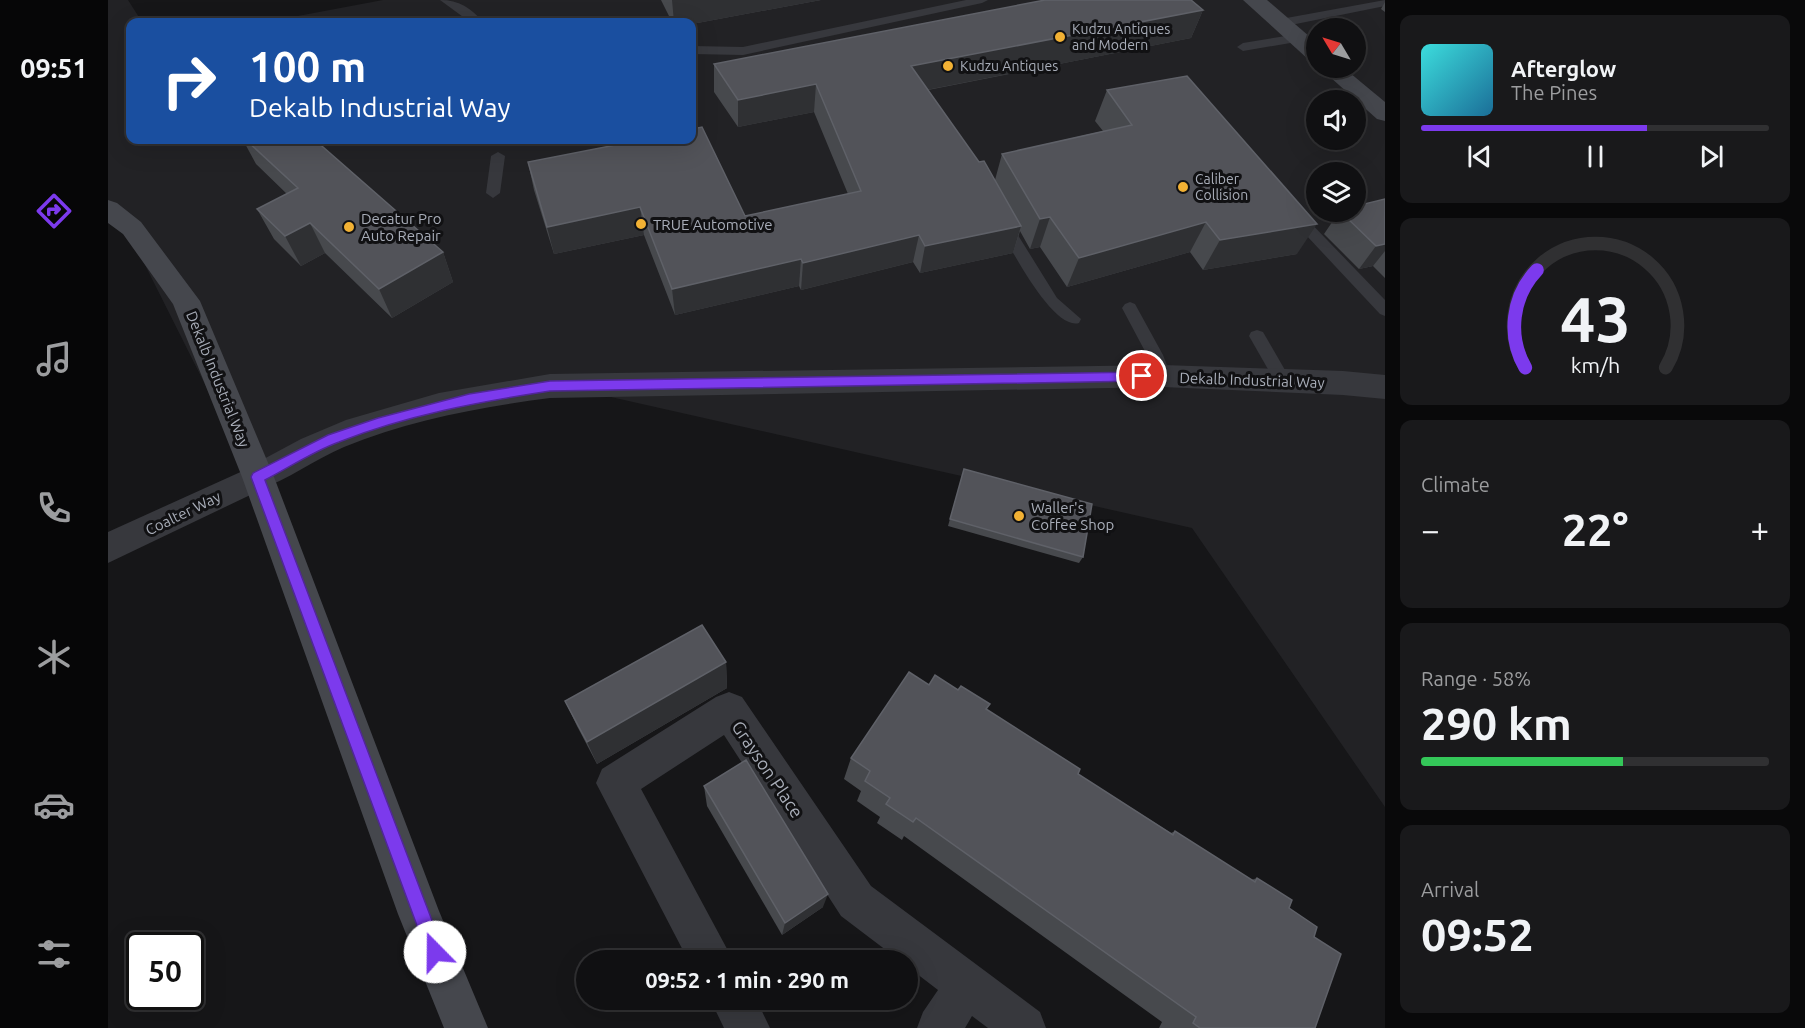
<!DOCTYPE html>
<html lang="en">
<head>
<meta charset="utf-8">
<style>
  body { margin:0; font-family:Ubuntu,sans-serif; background:#19191b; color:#f1f3f6; height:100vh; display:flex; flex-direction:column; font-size:22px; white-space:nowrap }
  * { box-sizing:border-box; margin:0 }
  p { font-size:20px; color:#9c9d9f }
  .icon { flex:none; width:33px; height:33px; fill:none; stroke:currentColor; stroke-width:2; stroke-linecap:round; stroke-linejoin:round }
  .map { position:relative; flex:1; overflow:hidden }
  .sheet { display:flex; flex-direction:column; gap:15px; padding:15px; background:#09090a; width:420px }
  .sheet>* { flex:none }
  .top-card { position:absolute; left:18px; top:18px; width:570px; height:126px; border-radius:12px; box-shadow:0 6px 24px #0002,0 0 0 2px #303032; background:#1a4fa0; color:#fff; overflow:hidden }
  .needle { width:39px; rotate:308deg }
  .fabs { position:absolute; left:1198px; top:18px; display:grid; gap:12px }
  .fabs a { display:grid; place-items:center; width:60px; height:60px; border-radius:50%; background:#101012; box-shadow:0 6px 24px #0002,0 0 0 2px #303032; font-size:30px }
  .speed { position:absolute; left:18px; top:932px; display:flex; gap:12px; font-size:30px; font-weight:700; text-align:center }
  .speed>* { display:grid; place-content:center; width:78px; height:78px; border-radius:50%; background:#101012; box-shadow:0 6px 24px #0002,0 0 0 2px #303032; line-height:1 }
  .speed .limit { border:3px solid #111; border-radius:9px; background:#fff; color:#111 }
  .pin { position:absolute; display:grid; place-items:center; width:51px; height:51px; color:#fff; margin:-26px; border:3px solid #fff; border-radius:50%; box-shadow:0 2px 6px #0007 }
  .me { position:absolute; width:66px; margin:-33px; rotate:338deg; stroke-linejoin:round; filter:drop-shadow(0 0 4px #0008) }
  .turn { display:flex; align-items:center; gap:21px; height:126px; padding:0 24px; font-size:27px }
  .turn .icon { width:78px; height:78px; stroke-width:2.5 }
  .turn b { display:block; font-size:42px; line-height:51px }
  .big { font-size:45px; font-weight:700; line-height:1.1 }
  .sheet .widget { flex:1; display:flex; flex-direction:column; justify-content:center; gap:9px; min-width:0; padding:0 21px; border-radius:12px; background:#19191b }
  .sheet .dial { align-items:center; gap:0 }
  .dial svg { height:156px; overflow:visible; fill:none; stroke:#303032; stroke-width:7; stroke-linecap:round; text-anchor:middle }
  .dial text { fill:#f1f3f6; stroke:none }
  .song { display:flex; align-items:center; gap:18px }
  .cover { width:72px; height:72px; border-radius:9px; background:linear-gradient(135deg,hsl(180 70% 55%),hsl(200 70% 35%)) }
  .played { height:6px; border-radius:3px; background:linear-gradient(90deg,#7c3aed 65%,#303032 65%) }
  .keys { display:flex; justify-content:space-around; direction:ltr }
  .heat { display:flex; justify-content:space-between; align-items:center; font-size:33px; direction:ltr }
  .charge { height:9px; border-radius:4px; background:linear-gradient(90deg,#34c759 58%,#303032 0) }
  .trip { position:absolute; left:468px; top:950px; width:342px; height:60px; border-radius:30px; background:#101012; box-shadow:0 6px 24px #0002,0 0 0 2px #303032; font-weight:700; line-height:60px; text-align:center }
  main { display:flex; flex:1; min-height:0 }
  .dock { display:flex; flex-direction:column; width:108px; justify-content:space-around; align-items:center; background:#060607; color:#9c9d9f }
  .dock .icon { width:42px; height:42px }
  .dock .on { color:#7c3aed }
  .dock b { font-size:27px; color:#f1f3f6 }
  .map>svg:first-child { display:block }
</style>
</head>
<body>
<main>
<nav class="dock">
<b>09:51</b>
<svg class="icon on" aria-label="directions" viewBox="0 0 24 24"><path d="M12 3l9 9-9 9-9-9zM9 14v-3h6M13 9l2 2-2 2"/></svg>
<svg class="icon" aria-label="music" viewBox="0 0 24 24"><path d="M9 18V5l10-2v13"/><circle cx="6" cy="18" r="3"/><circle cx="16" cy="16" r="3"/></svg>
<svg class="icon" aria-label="phone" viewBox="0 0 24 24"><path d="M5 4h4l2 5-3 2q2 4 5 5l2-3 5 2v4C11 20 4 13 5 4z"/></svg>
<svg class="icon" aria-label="climate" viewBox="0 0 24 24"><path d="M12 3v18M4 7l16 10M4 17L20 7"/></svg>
<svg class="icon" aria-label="car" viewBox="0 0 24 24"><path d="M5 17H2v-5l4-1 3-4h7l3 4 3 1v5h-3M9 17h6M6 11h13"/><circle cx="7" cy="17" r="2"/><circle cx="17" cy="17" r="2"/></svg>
<svg class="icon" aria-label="filters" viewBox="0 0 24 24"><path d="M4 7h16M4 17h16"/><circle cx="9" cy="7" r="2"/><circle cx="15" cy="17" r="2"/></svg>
</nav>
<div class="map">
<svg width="1277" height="1028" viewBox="0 0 1277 1028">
  <rect width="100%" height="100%" fill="#161618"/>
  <path fill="#222225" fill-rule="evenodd" d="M0 0H20L34 22H22V140H584V22H158L275 0H1277V807L1084 528 423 379 143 476 27 245 0 214ZM1209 28H1248V68H1209ZM1209 100H1248V140H1209ZM1209 172H1248V212H1209Z"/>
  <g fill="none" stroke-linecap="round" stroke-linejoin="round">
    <g fill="#37383d" fill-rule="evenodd">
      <path d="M332 0C351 0 363 8 375 22H362Z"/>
      <path d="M858 0H880L874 3 635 55 584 54V46L635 47Z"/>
      <path d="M1277 0V6L1173 27 1167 23 1173 19Z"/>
      <path d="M1190 34 1196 38 1194 41 1135 51 1129 47 1135 43Z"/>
      <path d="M390 152 397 156 392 193 385 198 378 193 383 156Z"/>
      <path d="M1188 211 1193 213 1277 300V316L1272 314 1183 219 1181 216 1183 213Z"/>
      <path d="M895 217 900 219 949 298 973 319 971 323C944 331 900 243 888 222Z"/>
      <path d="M1022 302 1027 304 1055 355 1063 376 1061 380 1055 382 1049 380 1039 355 1014 308 1017 304Z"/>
      <path d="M1149 330 1155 332 1181 377 1183 381 1181 385 1175 387 1169 385 1141 336 1143 332Z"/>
    </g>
    <g fill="#37383d" fill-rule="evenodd">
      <path d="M1055 365 1235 371 1277 375V399L1235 395 1055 387 442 398C372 407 302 420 236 447 207 459 180 480 150 490L139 486 134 477 139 468 193 439 238 420 331 393 442 374Z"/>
      <path d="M621 692 634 697 763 886 932 1012 938 1028H880L864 1016 857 1028H809L815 1012 830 990 800 967V960H791L733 916 616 735 533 789 625 960H580L488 783 494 769 608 697Z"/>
      <path d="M602 999H648L662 1028H616Z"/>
    </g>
    <path fill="#37383d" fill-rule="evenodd" d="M150 464 161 468 166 477 161 486 0 563V532Z"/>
    <g fill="#45474d" fill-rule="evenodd">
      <path d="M1135 0H1159L1209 43V62L1201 60Z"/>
      <path d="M1212 68H1236L1277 102V121L1269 119Z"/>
      <path d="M0 200 9 203 33 222 92 301 166 477 331 911 380 1028H336L290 914 134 477 65 304 15 234 0 223Z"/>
    </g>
  </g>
  <g fill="#47494d">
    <path d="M553 0H713L584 24V22H564Z"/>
    <path d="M1277 2V12L1273 9Z"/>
    <path d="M1095 10 1083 38 820 90 871 162 887 180 894 154 995 131 987 121 999 90 1189 254 1095 270 1082 252 959 287 932 247 922 249 912 231 905 253 812 273 805 262 693 290 691 286 567 315 536 235 446 254 426 190 420 162 637 216 740 194 706 112 630 127 606 92V64Z"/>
    <path d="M135 140H207L335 252 345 282 284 318 217 253 193 266 166 239 149 209 179 194 148 164Z"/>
    <path d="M1277 199V278L1265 266 1251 269 1216 234 1231 212H1248Z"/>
    <path d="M856 469 975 557 971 563 840 526Z"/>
    <path d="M618 662 619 688 489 764 469 726 457 701Z"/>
    <path d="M821 685 850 690 970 774 1063 833 1067 831 1143 880 1149 878 1181 908 1206 937 1207 1028H1051L1054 1022 796 836 794 840 769 823 772 817 749 801 753 791 736 779 743 758Z"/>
    <path d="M596 786 715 907 674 935 599 806Z"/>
  </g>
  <g fill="#2f3033">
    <path d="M564 0H713L584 24V22H566Z"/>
    <path d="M1095 10 1083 38 798 94 803 66Z"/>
    <path d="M708 84 706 112 630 127V100Z"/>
    <path d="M532 207 536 235 446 254 439 227Z"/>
    <path d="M942 217 932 247 922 249 932 219Z"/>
    <path d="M1098 222 1082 252 959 287 971 258Z"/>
    <path d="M202 223 217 253 193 266 177 236Z"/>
    <path d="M1209 224 1189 254 1095 270 1112 240Z"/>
    <path d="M913 226 905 253 812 273 817 246Z"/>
    <path d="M811 235 805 262 693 290 695 263Z"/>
    <path d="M1277 244V251L1265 266 1251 269 1268 246Z"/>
    <path d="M335 252 345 282 284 318 271 289Z"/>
    <path d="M693 259 691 286 567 315 564 289Z"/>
    <path d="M618 662 619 688 489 764 479 742Z"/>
    <path d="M720 894 715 907 674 935 677 923Z"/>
  </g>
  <g fill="#525359" stroke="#5f6168" stroke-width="1.5">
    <path d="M937 0H1083L1095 10 803 66 871 162 876 161 913 226 817 246 811 235 695 263 693 259 564 289 532 207 439 227 420 162 533 140H584V129L594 127 637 216 753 191 708 84 630 100 606 64Z"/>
    <path d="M1079 76 1209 224 1112 240 1098 222 971 258 942 217 932 219 894 154 1024 125 999 90Z"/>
    <path d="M138 140H207L335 252 271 289 202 223 177 236 149 209 190 188Z"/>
    <path d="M1277 199V244L1268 246 1233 212H1248V206Z"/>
    <path d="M856 469 984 504 975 557 842 519Z"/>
    <path d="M594 625 618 662 479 742 457 701Z"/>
    <path d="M801 672 821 685 827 675 850 690 853 686 882 704 878 709 972 769 970 774 1065 835 1067 831 1147 882 1149 878 1184 900 1181 908 1209 927 1206 937 1233 954 1207 1028H1092L1085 1023 1088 1017 808 818 805 822 778 804 782 798 757 781 762 771 743 758Z"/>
    <path d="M638 760 720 894 677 923 596 786Z"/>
  </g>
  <path fill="#7c3aed" stroke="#51269a" stroke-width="1.5" d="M1034 372 1040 376 1034 381 442 391C371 402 299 415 231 442 206 451 182 467 157 480L336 952 333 958 327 961 321 958 143 477 145 473 220 435 270 418 361 394 442 381Z"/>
  <g fill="#f2b134" stroke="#111113" stroke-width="2">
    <circle cx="952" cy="37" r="6"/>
    <circle cx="840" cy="66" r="6"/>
    <circle cx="1075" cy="187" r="6"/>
    <circle cx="533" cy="224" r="6"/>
    <circle cx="241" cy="227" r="6"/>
    <circle cx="911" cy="516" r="6"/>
  </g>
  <g text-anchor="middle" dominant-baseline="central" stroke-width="6" stroke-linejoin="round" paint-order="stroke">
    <g font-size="14" fill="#a8adb8" stroke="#111113" text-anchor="start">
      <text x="964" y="29">Kudzu Antiques<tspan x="964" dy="16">and Modern</tspan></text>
      <text x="852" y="66">Kudzu Antiques</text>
      <text x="1087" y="179">Caliber<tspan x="1087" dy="16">Collision</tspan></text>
    </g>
    <g font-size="15" fill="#a8adb8" stroke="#111113" text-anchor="start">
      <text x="253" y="218">Decatur Pro<tspan x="253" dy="17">Auto Repair</tspan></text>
      <text x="545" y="224">TRUE Automotive</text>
      <text x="923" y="507">Waller's<tspan x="923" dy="17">Coffee Shop</tspan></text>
    </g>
    <g font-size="15" fill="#a8adb8" stroke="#111113">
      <text transform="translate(110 379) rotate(68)">Dekalb Industrial Way</text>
      <text transform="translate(1144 380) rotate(2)">Dekalb Industrial Way</text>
      <text transform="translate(75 513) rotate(-26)">Coalter Way</text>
    </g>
    <g font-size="18" fill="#a8adb8" stroke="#111113">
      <text transform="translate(660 769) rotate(56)">Grayson Place</text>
    </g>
  </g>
</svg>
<div class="fabs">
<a><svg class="needle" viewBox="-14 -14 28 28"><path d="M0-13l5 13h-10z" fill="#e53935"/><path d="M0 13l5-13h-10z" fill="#9c9d9f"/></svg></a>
<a><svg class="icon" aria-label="sound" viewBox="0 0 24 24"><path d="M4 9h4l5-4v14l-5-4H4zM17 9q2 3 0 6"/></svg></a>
<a><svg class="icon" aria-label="layers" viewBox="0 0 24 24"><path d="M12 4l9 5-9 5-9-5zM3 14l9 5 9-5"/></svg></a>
</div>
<div class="speed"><div class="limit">50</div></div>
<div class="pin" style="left:1034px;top:376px;background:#d93025"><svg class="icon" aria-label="arrive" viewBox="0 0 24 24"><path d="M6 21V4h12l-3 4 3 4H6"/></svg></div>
<svg class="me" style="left:327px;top:952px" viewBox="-20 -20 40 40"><circle r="19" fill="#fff"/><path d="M0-13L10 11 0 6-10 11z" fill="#7c3aed"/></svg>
<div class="trip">09:52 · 1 min · 290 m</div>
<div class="top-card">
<div class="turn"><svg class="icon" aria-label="right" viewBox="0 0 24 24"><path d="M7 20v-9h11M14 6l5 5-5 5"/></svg><div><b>100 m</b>Dekalb Industrial Way</div></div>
</div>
</div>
<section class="sheet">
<div class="widget">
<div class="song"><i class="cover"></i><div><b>Afterglow</b><p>The Pines</p></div></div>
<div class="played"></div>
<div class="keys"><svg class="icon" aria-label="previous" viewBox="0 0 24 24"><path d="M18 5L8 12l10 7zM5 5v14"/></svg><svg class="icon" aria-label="pause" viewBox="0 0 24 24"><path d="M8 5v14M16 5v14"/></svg><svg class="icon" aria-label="next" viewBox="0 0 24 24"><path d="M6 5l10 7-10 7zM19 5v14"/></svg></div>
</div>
<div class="widget dial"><svg viewBox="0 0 100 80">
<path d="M14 69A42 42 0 1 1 86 69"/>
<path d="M14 69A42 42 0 0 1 20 19" stroke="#7c3aed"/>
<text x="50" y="56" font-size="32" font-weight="700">43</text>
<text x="50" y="72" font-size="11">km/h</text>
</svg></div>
<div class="widget"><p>Climate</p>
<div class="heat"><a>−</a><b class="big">22°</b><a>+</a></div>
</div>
<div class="widget"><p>Range · 58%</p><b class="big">290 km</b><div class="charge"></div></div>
<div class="widget"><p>Arrival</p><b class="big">09:52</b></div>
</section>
</main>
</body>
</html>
